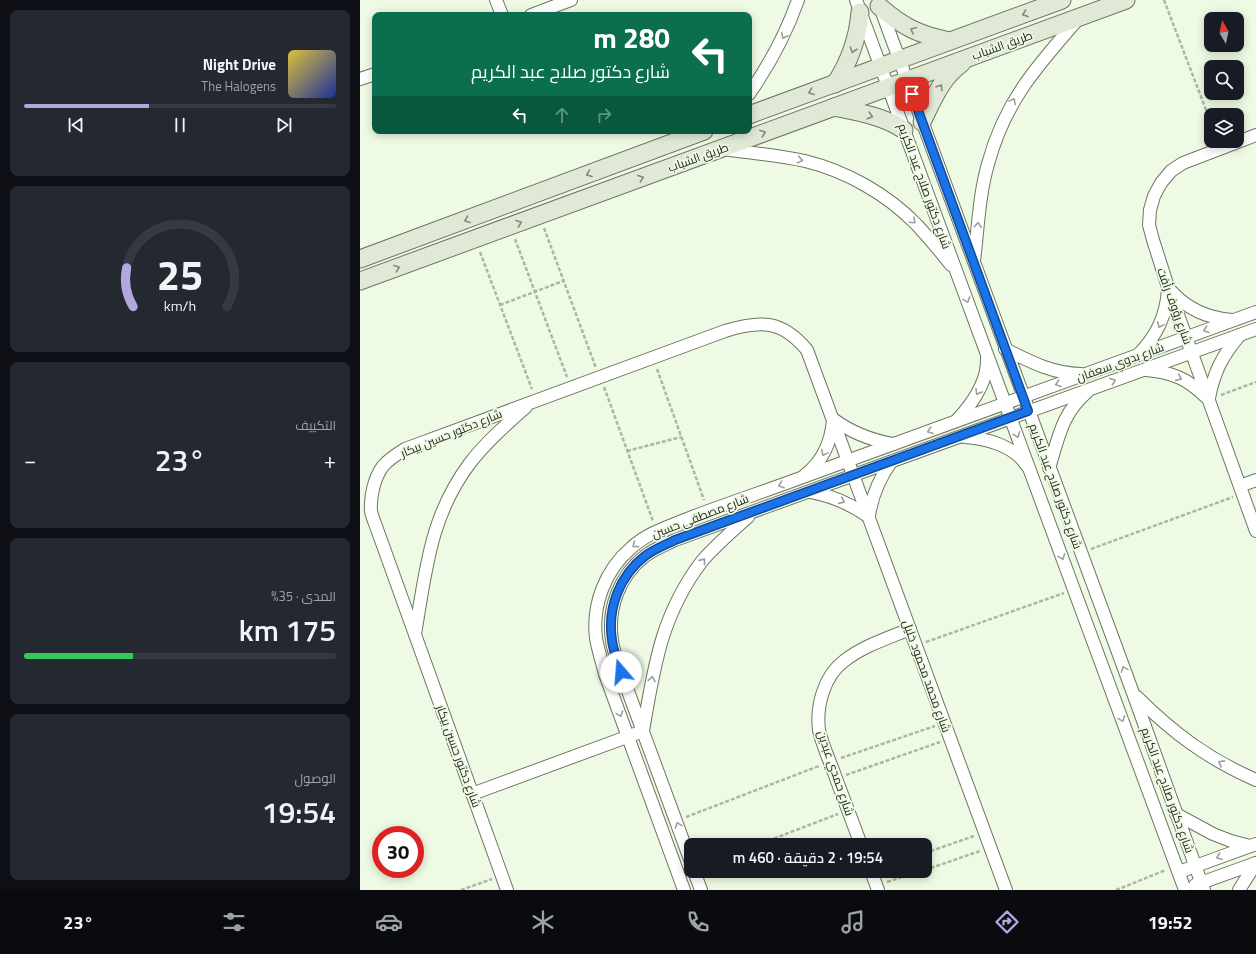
<!DOCTYPE html>
<html lang="ar">
<head>
<meta charset="utf-8">
<style>
  body { margin:0; font-family:"Titillium Web",Cairo,sans-serif; background:#242831; color:#f1f3f6; direction:rtl; height:100vh; display:flex; flex-direction:column; font-size:15px; white-space:nowrap }
  * { box-sizing:border-box; margin:0 }
  p { font-size:13px; color:#9ea1a6 }
  .icon { flex:none; width:22px; height:22px; fill:none; stroke:currentColor; stroke-width:2; stroke-linecap:round; stroke-linejoin:round }
  .map { position:relative; flex:1; overflow:hidden; direction:ltr }
  .sheet { display:flex; flex-direction:column; gap:10px; padding:10px; background:#0d0f14; width:360px }
  .sheet>* { flex:none }
  .guide { position:absolute; left:12px; top:12px; width:380px; height:122px; border-radius:8px; box-shadow:0 2px 10px #0003; direction:rtl; background:#0b6e4f; color:#fff; overflow:hidden }
  .needle { width:26px; rotate:351deg }
  .buttons { position:absolute; left:844px; top:12px; display:grid; gap:8px }
  .buttons a { display:grid; place-items:center; width:40px; height:40px; border-radius:8px; background:#171b24; box-shadow:0 2px 10px #0003; font-size:20px }
  .speed { position:absolute; left:12px; top:826px; display:flex; gap:8px; font-size:20px; font-weight:700; text-align:center }
  .speed>* { display:grid; place-content:center; width:52px; height:52px; border-radius:50%; background:#171b24; box-shadow:0 2px 10px #0003; line-height:1 }
  .speed .limit { border:6px solid #d22; background:#fff; color:#111 }
  .pin { position:absolute; display:grid; place-items:center; width:34px; height:34px; color:#fff; margin:-17px; border-radius:8px; box-shadow:0 2px 6px #0006 }
  .me { position:absolute; width:44px; margin:-22px; rotate:342deg; stroke-linejoin:round; filter:drop-shadow(0 0 3px #0008) }
  .turn { display:flex; align-items:center; gap:14px; height:84px; padding:0 16px; font-size:18px }
  .turn .icon { width:52px; height:52px; stroke-width:2.5 }
  .turn b { display:block; font-size:28px; line-height:34px }
  .lanes { display:flex; align-items:center; height:38px; padding:0 16px; background:#0003; justify-content:center; gap:20px; direction:ltr }
  .lanes .off { opacity:.35 }
  .big { font-size:30px; font-weight:600; line-height:1.1 }
  .sheet .card { flex:1; display:flex; flex-direction:column; justify-content:center; gap:6px; min-width:0; padding:0 14px; border-radius:8px; background:#242831 }
  .sheet .dial { align-items:center; gap:0 }
  .dial svg { height:104px; overflow:visible; fill:none; stroke:#363941; stroke-width:7; stroke-linecap:round; text-anchor:middle }
  .dial text { fill:#f1f3f6; stroke:none }
  .song { display:flex; align-items:center; gap:12px }
  .cover { width:48px; height:48px; border-radius:6px; background:linear-gradient(135deg,hsl(50 70% 55%),hsl(230 70% 35%)) }
  .played { height:4px; border-radius:2px; background:linear-gradient(90deg,#b3a7e0 40%,#363941 40%) }
  .keys { display:flex; justify-content:space-around; direction:ltr }
  .heat { display:flex; justify-content:space-between; align-items:center; font-size:22px; direction:ltr }
  .charge { height:6px; border-radius:3px; background:linear-gradient(90deg,#34c759 35%,#363941 0) }
  .trip { position:absolute; left:324px; top:838px; width:248px; height:40px; border-radius:8px; background:#171b24; box-shadow:0 2px 10px #0003; font-weight:600; line-height:40px; text-align:center; direction:rtl }
  .dock { display:flex; height:64px; justify-content:space-around; align-items:center; background:#090b0e; color:#9ea1a6 }
  .dock .icon { width:28px; height:28px }
  .dock .on { color:#b3a7e0 }
  .dock b { font-size:18px; color:#f1f3f6 }
  main { display:flex; flex:1; min-height:0 }
  .map>svg:first-child { display:block }
</style>
</head>
<body>
<main>
<div class="map">
<svg width="896" height="890" viewBox="0 0 896 890">
  <rect width="100%" height="100%" fill="#eefae4"/>
  <g fill="none" stroke-linecap="round" stroke-linejoin="round">
    <defs>
      <g id="minor">
        <path d="M136 0 142 15"/>
        <path d="M496 0 825 890"/>
        <path d="M520 7 773 693 844 890"/>
        <path d="M171 15 211 0"/>
        <path d="M0 79 15 74"/>
        <path d="M389 94C410 64 426 34 438 0"/>
        <path d="M896 135 823 163 811 171 801 183 794 196 790 210 789 225 793 240 808 287 896 531"/>
        <path d="M363 149C390 153 418 155 445 161 486 171 527 194 557 225 569 238 580 251 591 265"/>
        <path d="M614 261C618 229 619 195 628 164 645 101 677 66 719 18"/>
        <path d="M811 291C827 309 847 318 872 320"/>
        <path d="M645 349C671 362 691 373 721 374"/>
        <path d="M779 354C797 335 806 316 808 290"/>
        <path d="M786 370C812 372 828 379 846 397"/>
        <path d="M849 398C854 372 862 356 880 335"/>
        <path d="M473 419C492 433 510 440 533 444"/>
        <path d="M597 420C613 403 628 382 627 358"/>
        <path d="M604 437C626 438 655 446 667 466"/>
        <path d="M689 468C699 437 701 415 727 392"/>
        <path d="M445 475C463 461 471 443 473 420"/>
        <path d="M880 486 896 480"/>
        <path d="M451 492C473 496 491 504 509 517"/>
        <path d="M509 516C512 495 519 479 531 462"/>
        <path d="M55 634C66 570 70 516 110 463 126 442 147 424 166 407"/>
        <path d="M777 697C813 733 848 759 896 780"/>
        <path d="M112 794 283 731C294 667 301 615 342 561 356 545 372 531 388 517"/>
        <path d="M816 814 853 834 871 841 890 846"/>
        <path d="M501 845C492 820 482 795 473 770 468 757 462 744 459 730 456 706 464 676 484 661 503 646 528 638 550 629"/>
        <path d="M331 862 261 672C258 662 253 651 252 640 247 608 260 575 285 556 294 549 305 545 315 540L896 329"/>
        <path d="M334 871 341 890"/>
        <path d="M511 871 518 890"/>
        <path d="M819 872 896 844"/>
        <path d="M835 885 896 863"/>
        <path d="M147 890 17 529C15 523 12 517 11 511 10 497 14 478 23 466 29 459 37 454 45 449L365 331C401 320 422 320 447 350L646 890"/>
        <path d="M324 890 245 674C242 662 238 650 236 638 232 605 245 570 271 548 288 532 311 526 332 517 372 502 414 488 454 473 602 420 749 366 896 312"/>
        <path d="M879 890 896 863"/>
      </g>
      <g id="secondary">
        <path d="M519 6C543 27 559 35 590 41"/>
        <path d="M475 84C490 61 498 39 500 12"/>
        <path d="M474 107C498 112 523 116 544 130"/>
        <path d="M389 115 702 0"/>
        <path d="M562 122C573 100 581 78 602 63"/>
        <path d="M0 259 344 131"/>
        <path d="M0 281 766 0"/>
      </g>
    </defs>
    <use href="#minor" stroke="#6c7663" stroke-width="14"/>
    <use href="#secondary" stroke="#6c7663" stroke-width="19"/>
    <g stroke="#acb6a4" stroke-width="2.5" stroke-dasharray="4 2" stroke-linecap="butt">
      <path d="M804 0 851 123"/>
      <path d="M184 228 236 368"/>
      <path d="M155 239 207 377"/>
      <path d="M120 252 172 389"/>
      <path d="M140 305 203 281"/>
      <path d="M297 369 344 500"/>
      <path d="M244 387 293 521"/>
      <path d="M861 395 896 382"/>
      <path d="M267 451 321 437"/>
      <path d="M731 549 873 497"/>
      <path d="M566 642 704 593"/>
      <path d="M481 758 575 726"/>
      <path d="M486 775 580 742"/>
      <path d="M326 817 459 766"/>
      <path d="M397 845 478 814"/>
      <path d="M565 853 614 836"/>
      <path d="M565 870 620 851"/>
      <path d="M527 882 561 871"/>
      <path d="M101 890 132 879"/>
      <path d="M756 890 806 870"/>
    </g>
    <use href="#minor" stroke="#fff" stroke-width="12"/>
    <use href="#secondary" stroke="#e0e9d6" stroke-width="17"/>
  </g>
  <defs><path id="oneway-chevron" d="M-2-3.5L2.5 0L-2 3.5" fill="none" stroke-width="1.6" stroke-linecap="round" stroke-linejoin="round"/></defs>
  <g stroke="#82897c">
    <use href="#oneway-chevron" transform="translate(665 14) rotate(160)"/>
    <use href="#oneway-chevron" transform="translate(553 30) rotate(-155)"/>
    <use href="#oneway-chevron" transform="translate(493 50) rotate(109)"/>
    <use href="#oneway-chevron" transform="translate(580 87) rotate(-57)"/>
    <use href="#oneway-chevron" transform="translate(451 92) rotate(160)"/>
    <use href="#oneway-chevron" transform="translate(510 116) rotate(16)"/>
    <use href="#oneway-chevron" transform="translate(403 133) rotate(-20)"/>
    <use href="#oneway-chevron" transform="translate(229 174) rotate(159)"/>
    <use href="#oneway-chevron" transform="translate(281 178) rotate(-20)"/>
    <use href="#oneway-chevron" transform="translate(107 220) rotate(160)"/>
    <use href="#oneway-chevron" transform="translate(159 223) rotate(-20)"/>
    <use href="#oneway-chevron" transform="translate(37 268) rotate(-20)"/>
  </g>
  <g stroke="#9c9f9b">
    <use href="#oneway-chevron" transform="translate(424 36) rotate(115)"/>
    <use href="#oneway-chevron" transform="translate(653 101) rotate(-62)"/>
    <use href="#oneway-chevron" transform="translate(440 160) rotate(12)"/>
    <use href="#oneway-chevron" transform="translate(553 221) rotate(43)"/>
    <use href="#oneway-chevron" transform="translate(618 225) rotate(-84)"/>
    <use href="#oneway-chevron" transform="translate(607 300) rotate(70)"/>
    <use href="#oneway-chevron" transform="translate(800 325) rotate(114)"/>
    <use href="#oneway-chevron" transform="translate(846 330) rotate(160)"/>
    <use href="#oneway-chevron" transform="translate(819 378) rotate(24)"/>
    <use href="#oneway-chevron" transform="translate(753 381) rotate(-20)"/>
    <use href="#oneway-chevron" transform="translate(698 384) rotate(160)"/>
    <use href="#oneway-chevron" transform="translate(618 392) rotate(119)"/>
    <use href="#oneway-chevron" transform="translate(570 431) rotate(160)"/>
    <use href="#oneway-chevron" transform="translate(657 435) rotate(70)"/>
    <use href="#oneway-chevron" transform="translate(464 453) rotate(118)"/>
    <use href="#oneway-chevron" transform="translate(421 485) rotate(161)"/>
    <use href="#oneway-chevron" transform="translate(482 501) rotate(24)"/>
    <use href="#oneway-chevron" transform="translate(275 545) rotate(143)"/>
    <use href="#oneway-chevron" transform="translate(702 557) rotate(70)"/>
    <use href="#oneway-chevron" transform="translate(343 561) rotate(-51)"/>
    <use href="#oneway-chevron" transform="translate(764 669) rotate(-111)"/>
    <use href="#oneway-chevron" transform="translate(292 679) rotate(-80)"/>
    <use href="#oneway-chevron" transform="translate(260 714) rotate(70)"/>
    <use href="#oneway-chevron" transform="translate(762 719) rotate(70)"/>
    <use href="#oneway-chevron" transform="translate(861 763) rotate(-151)"/>
    <use href="#oneway-chevron" transform="translate(318 825) rotate(-110)"/>
    <use href="#oneway-chevron" transform="translate(859 857) rotate(160)"/>
  </g>
  <g fill="none" stroke-linecap="round" stroke-linejoin="round">
    <defs>
      <path id="route" d="M261 672C258 662 253 651 252 640 247 608 260 575 285 556 294 549 305 545 315 540L668 411 552 94"/>
    </defs>
    <use href="#route" stroke="#114b97" stroke-width="10"/>
    <use href="#route" stroke="#1a73e8" stroke-width="7"/>
  </g>
  <g text-anchor="middle" dominant-baseline="central" stroke-width="3.5" stroke-linejoin="round" paint-order="stroke">
    <g font-size="12" fill="#242921" stroke="#eefae4">
      <text transform="translate(642 45) rotate(-20)">طريق الشباب</text>
      <text transform="translate(338 157) rotate(-20)">طريق الشباب</text>
      <text transform="translate(565 186) rotate(70)">شارع دكتور صلاح عبد الكريم</text>
      <text transform="translate(815 306) rotate(70)">شارع رؤوف رأفت</text>
      <text transform="translate(760 362) rotate(-20)">شارع بدوي سعفان</text>
      <text transform="translate(91 433) rotate(-22)">شارع دكتور حسين بيكار</text>
      <text transform="translate(696 486) rotate(70)">شارع دكتور صلاح عبد الكريم</text>
      <text transform="translate(340 516) rotate(-21)">شارع مصطفى حسين</text>
      <text transform="translate(567 676) rotate(70)">شارع محمد محمود خليل</text>
      <text transform="translate(99 756) rotate(70)">شارع دكتور حسين بيكار</text>
      <text transform="translate(476 773) rotate(71)">شارع حمدي عبدين</text>
      <text transform="translate(808 790) rotate(70)">شارع دكتور صلاح عبد الكريم</text>
    </g>
  </g>
</svg>
<div class="buttons">
<a><svg class="needle" viewBox="-14 -14 28 28"><path d="M0-13l5 13h-10z" fill="#e53935"/><path d="M0 13l5-13h-10z" fill="#9ea1a6"/></svg></a>
<a><svg class="icon" aria-label="search" viewBox="0 0 24 24"><circle cx="10" cy="10" r="6"/><path d="M15 15l6 6"/></svg></a>
<a><svg class="icon" aria-label="layers" viewBox="0 0 24 24"><path d="M12 4l9 5-9 5-9-5zM3 14l9 5 9-5"/></svg></a>
</div>
<div class="speed"><div class="limit">30</div></div>
<div class="pin" style="left:552px;top:94px;background:#d93025"><svg class="icon" aria-label="arrive" viewBox="0 0 24 24"><path d="M6 21V4h12l-3 4 3 4H6"/></svg></div>
<svg class="me" style="left:261px;top:672px" viewBox="-20 -20 40 40"><circle r="19" fill="#fff"/><path d="M0-13L10 11 0 6-10 11z" fill="#1a73e8"/></svg>
<div class="trip">19:54 · 2 دقيقة · 460 m</div>
<div class="guide">
<div class="turn"><svg class="icon" aria-label="left" viewBox="0 0 24 24"><path d="M17 20v-9H6M10 6l-5 5 5 5"/></svg><div><b>280 m</b>شارع دكتور صلاح عبد الكريم</div></div>
<div class="lanes"><svg class="icon" aria-label="left" viewBox="0 0 24 24"><path d="M17 20v-9H6M10 6l-5 5 5 5"/></svg><svg class="icon off" aria-label="ahead" viewBox="0 0 24 24"><path d="M12 20V5M6 11l6-6 6 6"/></svg><svg class="icon off" aria-label="right" viewBox="0 0 24 24"><path d="M7 20v-9h11M14 6l5 5-5 5"/></svg></div>
</div>
</div>
<section class="sheet">
<div class="card">
<div class="song"><i class="cover"></i><div><b>Night Drive</b><p>The Halogens</p></div></div>
<div class="played"></div>
<div class="keys"><svg class="icon" aria-label="previous" viewBox="0 0 24 24"><path d="M18 5L8 12l10 7zM5 5v14"/></svg><svg class="icon" aria-label="pause" viewBox="0 0 24 24"><path d="M8 5v14M16 5v14"/></svg><svg class="icon" aria-label="next" viewBox="0 0 24 24"><path d="M6 5l10 7-10 7zM19 5v14"/></svg></div>
</div>
<div class="card dial"><svg viewBox="0 0 100 80">
<path d="M14 69A42 42 0 1 1 86 69"/>
<path d="M14 69A42 42 0 0 1 9 39" stroke="#b3a7e0"/>
<text x="50" y="56" font-size="32" font-weight="700">25</text>
<text x="50" y="72" font-size="11">km/h</text>
</svg></div>
<div class="card"><p>التكييف</p>
<div class="heat"><a>−</a><b class="big">23°</b><a>+</a></div>
</div>
<div class="card"><p>المدى · 35%</p><b class="big">175 km</b><div class="charge"></div></div>
<div class="card"><p>الوصول</p><b class="big">19:54</b></div>
</section>
</main>
<nav class="dock">
<b>19:52</b>
<svg class="icon on" aria-label="directions" viewBox="0 0 24 24"><path d="M12 3l9 9-9 9-9-9zM9 14v-3h6M13 9l2 2-2 2"/></svg>
<svg class="icon" aria-label="music" viewBox="0 0 24 24"><path d="M9 18V5l10-2v13"/><circle cx="6" cy="18" r="3"/><circle cx="16" cy="16" r="3"/></svg>
<svg class="icon" aria-label="phone" viewBox="0 0 24 24"><path d="M5 4h4l2 5-3 2q2 4 5 5l2-3 5 2v4C11 20 4 13 5 4z"/></svg>
<svg class="icon" aria-label="climate" viewBox="0 0 24 24"><path d="M12 3v18M4 7l16 10M4 17L20 7"/></svg>
<svg class="icon" aria-label="car" viewBox="0 0 24 24"><path d="M5 17H2v-5l4-1 3-4h7l3 4 3 1v5h-3M9 17h6M6 11h13"/><circle cx="7" cy="17" r="2"/><circle cx="17" cy="17" r="2"/></svg>
<svg class="icon" aria-label="filters" viewBox="0 0 24 24"><path d="M4 7h16M4 17h16"/><circle cx="9" cy="7" r="2"/><circle cx="15" cy="17" r="2"/></svg>
<b>23°</b>
</nav>
</body>
</html>
